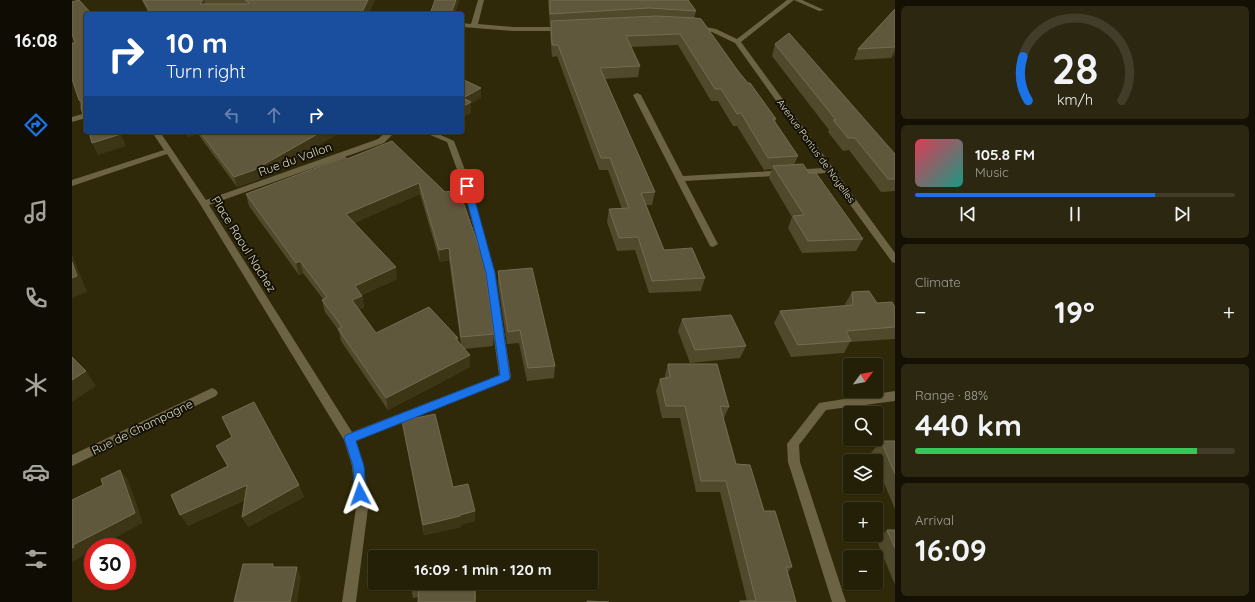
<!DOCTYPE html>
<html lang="en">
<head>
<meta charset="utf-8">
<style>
  body { margin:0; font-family:Quicksand,sans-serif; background:#2c2711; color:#f1f3f6; height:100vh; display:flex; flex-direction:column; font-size:15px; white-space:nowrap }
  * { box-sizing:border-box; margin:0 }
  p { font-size:13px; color:#a3a29b }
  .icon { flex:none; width:22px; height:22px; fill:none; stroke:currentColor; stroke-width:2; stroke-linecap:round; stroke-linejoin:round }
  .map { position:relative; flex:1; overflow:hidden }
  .panel { display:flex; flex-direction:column; gap:6px; padding:6px; background:#141104; width:360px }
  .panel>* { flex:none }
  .hud { position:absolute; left:12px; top:12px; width:380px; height:122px; border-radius:4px; box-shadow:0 1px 3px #0004,0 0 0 1px #413d28; background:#1a4fa0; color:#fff; overflow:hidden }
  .needle { width:26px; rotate:58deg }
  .controls { position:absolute; left:771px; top:358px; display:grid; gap:8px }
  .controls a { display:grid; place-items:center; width:40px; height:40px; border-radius:4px; background:#241f07; box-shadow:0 1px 3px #0004,0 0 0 1px #413d28; font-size:20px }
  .speed { position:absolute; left:12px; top:538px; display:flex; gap:8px; font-size:20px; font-weight:700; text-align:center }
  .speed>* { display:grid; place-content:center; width:52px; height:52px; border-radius:50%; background:#241f07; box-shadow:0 1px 3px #0004,0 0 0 1px #413d28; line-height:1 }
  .speed .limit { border:6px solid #d22; background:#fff; color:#111 }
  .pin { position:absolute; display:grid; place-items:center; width:34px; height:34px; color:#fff; margin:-17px; border-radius:8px; box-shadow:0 2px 6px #0006 }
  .me { position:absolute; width:44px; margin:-22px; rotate:356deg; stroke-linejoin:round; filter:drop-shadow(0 0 3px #0008) }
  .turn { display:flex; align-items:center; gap:14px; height:84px; padding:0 16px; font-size:18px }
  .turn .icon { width:52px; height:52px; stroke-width:2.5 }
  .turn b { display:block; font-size:28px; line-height:34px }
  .lanes { display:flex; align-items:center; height:38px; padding:0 16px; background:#0003; justify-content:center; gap:20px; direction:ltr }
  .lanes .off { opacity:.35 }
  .big { font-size:30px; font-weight:700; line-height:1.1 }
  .panel .widget { flex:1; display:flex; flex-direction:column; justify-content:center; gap:6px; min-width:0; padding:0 14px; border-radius:6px; background:#2c2711 }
  .panel .dial { align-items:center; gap:0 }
  .dial svg { height:104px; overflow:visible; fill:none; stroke:#413d28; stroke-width:7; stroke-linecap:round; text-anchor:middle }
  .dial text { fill:#f1f3f6; stroke:none }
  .song { display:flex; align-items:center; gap:12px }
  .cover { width:48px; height:48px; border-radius:6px; background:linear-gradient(135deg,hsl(350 70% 55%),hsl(170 70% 35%)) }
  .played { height:4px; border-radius:2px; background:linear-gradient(90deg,#1a73e8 75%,#413d28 75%) }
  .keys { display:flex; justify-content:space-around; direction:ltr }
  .heat { display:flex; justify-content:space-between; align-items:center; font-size:22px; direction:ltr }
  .charge { height:6px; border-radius:3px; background:linear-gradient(90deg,#34c759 88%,#413d28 0) }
  .trip { position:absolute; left:296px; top:550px; width:230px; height:40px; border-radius:4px; background:#241f07; box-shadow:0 1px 3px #0004,0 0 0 1px #413d28; font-weight:700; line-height:40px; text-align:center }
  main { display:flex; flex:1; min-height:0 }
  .tab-bar { display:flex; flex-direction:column; width:72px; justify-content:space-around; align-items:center; background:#0e0c03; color:#a3a29b }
  .tab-bar .icon { width:28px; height:28px }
  .tab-bar .selected { color:#1a73e8 }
  .tab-bar b { font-size:18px; color:#f1f3f6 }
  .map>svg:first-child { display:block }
</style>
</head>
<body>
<main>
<nav class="tab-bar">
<b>16:08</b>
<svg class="icon selected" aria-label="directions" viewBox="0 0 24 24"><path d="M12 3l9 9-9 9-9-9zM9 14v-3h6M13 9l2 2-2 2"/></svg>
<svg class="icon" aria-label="music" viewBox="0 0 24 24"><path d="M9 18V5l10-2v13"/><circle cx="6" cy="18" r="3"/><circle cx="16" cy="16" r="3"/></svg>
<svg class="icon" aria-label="phone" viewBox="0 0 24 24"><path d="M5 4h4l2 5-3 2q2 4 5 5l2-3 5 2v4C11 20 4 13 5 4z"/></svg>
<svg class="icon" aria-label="climate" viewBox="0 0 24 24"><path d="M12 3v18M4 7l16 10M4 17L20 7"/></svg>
<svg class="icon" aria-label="car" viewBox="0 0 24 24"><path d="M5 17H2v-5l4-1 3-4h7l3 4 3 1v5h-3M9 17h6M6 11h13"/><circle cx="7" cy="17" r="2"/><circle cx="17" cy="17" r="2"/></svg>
<svg class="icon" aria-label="filters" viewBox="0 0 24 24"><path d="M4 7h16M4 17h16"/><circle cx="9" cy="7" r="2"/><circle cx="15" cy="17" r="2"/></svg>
</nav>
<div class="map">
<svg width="823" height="602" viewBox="0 0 823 602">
  <rect width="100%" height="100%" fill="#302909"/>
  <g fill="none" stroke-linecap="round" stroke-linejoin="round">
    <g fill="#6b6343" fill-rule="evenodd">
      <path d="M406 0H412L406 24 441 27H492L495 29 492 31H441L390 27V23L399 24Z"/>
      <path d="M715 0H722L669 42 823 253V263L820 262 755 173 613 181 646 244 641 247 638 246 561 95 565 93 569 95 611 176 752 168 663 43 640 32 621 27 624 25 644 29 665 39Z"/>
      <path d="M722 0H730L752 10 747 11Z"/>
      <path d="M14 113V118L0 122V117Z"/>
      <path d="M80 132H88L134 200 306 139 314 132H323L312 143 137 205 280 432 427 375 413 273 391 186 375 142 351 132H362L382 141 399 186 423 273 439 377 437 380 284 441 292 466 296 508 284 602H270L284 508 280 466 272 440 128 204 95 154 0 186V180L92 150Z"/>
      <path d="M140 388 144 390 146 393 144 396 0 466V455Z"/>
      <path d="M823 391V401L754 410 727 445 728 462 774 602H760L716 462 715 444 747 403Z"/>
    </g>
  </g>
  <g fill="#51492b" fill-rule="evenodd">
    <path d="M70 0H303L296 14H77Z"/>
    <path d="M476 0H616L624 11 622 18 704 119 703 122 726 156 722 165 737 173 791 239 784 251 730 253 716 228 720 217 697 178 700 169 692 170 665 126H661L646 101H639L606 45 559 47 568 66 566 77 533 79 583 192 580 205H574L592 250 633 278 629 291 577 293 563 250 545 251 535 222 537 209H550L536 170H527L485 56 480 57 478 32 479 26H478Z"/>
    <path d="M0 2 14 124 9 106 7 100Z"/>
    <path d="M823 9V54L819 58 782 60 786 49Z"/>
    <path d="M703 44 823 154V191L809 192 777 150 771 151 756 132 757 130 700 56Z"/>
    <path d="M113 132H269L185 180 165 187 126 134 116 137Z"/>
    <path d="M275 159 373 192 422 334 421 346 392 349 398 355V367L316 410 269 341 267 331 253 312 250 300 251 299 231 273 227 275 177 206 174 194ZM348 194 368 262 377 260 389 345 386 341V338L304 333 287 310 292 307 290 295 325 279 282 223Z"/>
    <path d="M426 271 483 366 482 378 455 381 447 343 435 344 426 284Z"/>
    <path d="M780 292 805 303 823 307V339L778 342 772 353 719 357 702 323 708 311 774 306 773 304Z"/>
    <path d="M610 319 674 346 668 358 618 363 606 331Z"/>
    <path d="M596 364 657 407 652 418H651L664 464 692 511 720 567 716 572 724 602H667L668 601H675L648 492H624L608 418H590L584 391 588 379 593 378V375Z"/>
    <path d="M330 421 381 487 403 521 388 525 389 527 352 535Z"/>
    <path d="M809 441H823V509L804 464V461H803L799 453Z"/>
    <path d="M144 446 227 485 232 497 176 527 170 517 173 500 116 526 155 466Z"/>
    <path d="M815 530H823V585L805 541Z"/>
    <path d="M339 583H404V602H346L347 597 341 598 339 589Z"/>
  </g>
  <g fill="#3d3616">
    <path d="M131 0H132L135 10 128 4Z"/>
    <path d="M296 0H303L296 14H289Z"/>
    <path d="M384 0H387V3L383 14H379Z"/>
    <path d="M823 50V54L819 58Z"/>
    <path d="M409 88V98L399 104V113L390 118V107L391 98Z"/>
    <path d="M114 132H125L126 134 116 137Z"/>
    <path d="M249 132H269L185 180 165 187 162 177Z"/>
    <path d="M49 134 54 146 26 155 20 143Z"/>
    <path d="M347 183 348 194 276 226 274 214Z"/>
    <path d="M377 248V260L368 262 367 250Z"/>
    <path d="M0 254 15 292 0 298Z"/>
    <path d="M228 261 231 273 227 275 224 263Z"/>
    <path d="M324 267 325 279 285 297 283 286Z"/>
    <path d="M290 296 292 307 282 312 280 300Z"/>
    <path d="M398 355V367L316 410 314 398Z"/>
    <path d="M14 371 24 386 0 402V380Z"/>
    <path d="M48 470 56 480 71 523 25 547H21V549L11 555V556L0 562V548Z"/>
    <path d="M175 485 181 496 116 526 108 515Z"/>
    <path d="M227 485 232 497 176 527 170 517Z"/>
    <path d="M403 511V521L388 525 389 527 352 535 351 525Z"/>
    <path d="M225 567 229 577 225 602H218Z"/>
  </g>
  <g fill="#60583c" stroke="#736c51">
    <path d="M7 0 18 12 19 14H14V124L9 108 10 101 7 100 0 79V43H3L0 34V2Z"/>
    <path d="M71 0H131L128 4H175L177 3 173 0H296L289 14H79Z"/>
    <path d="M363 0H384L379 14H358Z"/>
    <path d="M478 0H616L624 11 577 8 478 14Z"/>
    <path d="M823 9V47L786 49Z"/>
    <path d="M584 16 623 18 629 19 666 71 676 83H678L704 119H701L726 156 696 158 669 113 665 114 649 89H643L608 34 554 36 568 66 528 68 583 192 569 193 592 250 620 248 633 278 580 281 566 237 547 238 537 209 557 208 538 158H529L486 45H480L479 21Z"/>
    <path d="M717 33 823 154V179H816L783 138H776L761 120H764L703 44Z"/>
    <path d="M390 79 409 88 391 98 399 102 390 107Z"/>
    <path d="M17 132H47L49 134 20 143Z"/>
    <path d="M128 132H249L182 170 162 177Z"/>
    <path d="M320 141 373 192 387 190 412 262 422 334 389 337 377 248 367 250 347 183 274 214 324 267 283 286 290 296 280 300 304 333 357 307 386 338H383L398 355 314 398 266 329 270 327 250 300 255 297 228 261 224 263 174 194 273 157 275 159Z"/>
    <path d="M731 164 737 173H744L791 239 736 241 721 216 732 215 701 166Z"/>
    <path d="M0 262 5 276 0 278Z"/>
    <path d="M460 268 483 366 456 368 448 330 436 332 426 271Z"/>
    <path d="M797 291 805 303 820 302 823 307V327L774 331 779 341 726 345 708 311 781 305 780 292Z"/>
    <path d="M659 315 674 346 623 350 610 319Z"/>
    <path d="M0 357 14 371 0 380Z"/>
    <path d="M596 364H645L657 407 648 406 664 464 678 465 692 511H703L720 567H714L724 602H668V601H684L654 481H629L613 406H594L588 379 598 377Z"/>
    <path d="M182 402 227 485 170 517 175 485 108 515 99 495 156 466 144 446 160 437 150 417Z"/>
    <path d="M363 414 381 487 396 484 403 511 388 515V516L351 525 330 421Z"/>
    <path d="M809 441H823V474Z"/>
    <path d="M48 470 63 513 1 545 2 547 0 548V500L31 485 29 479Z"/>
    <path d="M815 530H823V548Z"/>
    <path d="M171 564H201V567H225L218 602H162Z"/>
    <path d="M339 583H403V602H346L347 588 339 589Z"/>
    <path d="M515 601 537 602H515Z"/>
  </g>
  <path fill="#1a73e8" stroke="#114b97" d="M395 183 399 186 423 273 438 377 437 380 284 441 292 466 294 494 293 498 288 499 284 498 283 494 281 466 272 438 274 435 428 375 414 273 391 186Z"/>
  <g text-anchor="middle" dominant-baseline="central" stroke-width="4" stroke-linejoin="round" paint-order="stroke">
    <g font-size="10" fill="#ddd9c7" stroke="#151205">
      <text transform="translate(744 151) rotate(54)">Avenue Pontus de Noyelles</text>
    </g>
    <g font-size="12" fill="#ddd9c7" stroke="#151205">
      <text transform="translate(223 159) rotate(-20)">Rue du Vallon</text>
      <text transform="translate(172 244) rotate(58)">Place Raoul Nachez</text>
      <text transform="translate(70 427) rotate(-26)">Rue de Champagne</text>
    </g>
  </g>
</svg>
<div class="controls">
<a><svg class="needle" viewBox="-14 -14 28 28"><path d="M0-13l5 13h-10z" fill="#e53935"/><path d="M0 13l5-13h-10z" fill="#a3a29b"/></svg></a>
<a><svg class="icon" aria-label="search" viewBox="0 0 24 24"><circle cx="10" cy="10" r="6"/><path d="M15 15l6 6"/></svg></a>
<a><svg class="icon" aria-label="layers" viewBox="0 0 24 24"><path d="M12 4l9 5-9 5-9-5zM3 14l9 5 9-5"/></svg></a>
<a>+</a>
<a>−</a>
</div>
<div class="speed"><div class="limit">30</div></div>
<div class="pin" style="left:395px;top:186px;background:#d93025"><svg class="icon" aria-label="arrive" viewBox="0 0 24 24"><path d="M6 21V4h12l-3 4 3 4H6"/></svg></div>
<svg class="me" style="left:288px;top:494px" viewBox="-20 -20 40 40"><path d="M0-17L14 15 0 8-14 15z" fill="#1a73e8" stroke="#fff" stroke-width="4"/></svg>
<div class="trip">16:09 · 1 min · 120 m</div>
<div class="hud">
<div class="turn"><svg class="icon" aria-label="right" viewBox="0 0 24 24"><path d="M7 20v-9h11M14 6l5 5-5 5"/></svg><div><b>10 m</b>Turn right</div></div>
<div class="lanes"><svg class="icon off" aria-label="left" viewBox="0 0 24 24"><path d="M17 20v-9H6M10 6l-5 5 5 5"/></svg><svg class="icon off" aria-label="ahead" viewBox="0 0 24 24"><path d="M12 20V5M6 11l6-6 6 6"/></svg><svg class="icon" aria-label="right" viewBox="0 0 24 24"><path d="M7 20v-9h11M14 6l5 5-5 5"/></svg></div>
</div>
</div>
<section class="panel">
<div class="widget dial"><svg viewBox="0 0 100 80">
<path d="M14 69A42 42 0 1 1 86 69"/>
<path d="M14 69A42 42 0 0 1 10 35" stroke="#1a73e8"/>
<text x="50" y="56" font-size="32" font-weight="700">28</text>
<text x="50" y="72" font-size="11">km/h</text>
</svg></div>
<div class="widget">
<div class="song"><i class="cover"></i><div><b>105.8 FM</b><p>Music</p></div></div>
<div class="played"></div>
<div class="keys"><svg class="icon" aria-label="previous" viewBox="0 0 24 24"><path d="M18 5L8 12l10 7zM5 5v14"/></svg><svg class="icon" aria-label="pause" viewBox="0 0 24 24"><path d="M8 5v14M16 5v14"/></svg><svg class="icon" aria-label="next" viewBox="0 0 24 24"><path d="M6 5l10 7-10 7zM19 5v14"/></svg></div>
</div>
<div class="widget"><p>Climate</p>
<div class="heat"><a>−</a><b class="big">19°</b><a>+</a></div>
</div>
<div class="widget"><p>Range · 88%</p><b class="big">440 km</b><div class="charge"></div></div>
<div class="widget"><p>Arrival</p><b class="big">16:09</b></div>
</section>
</main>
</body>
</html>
